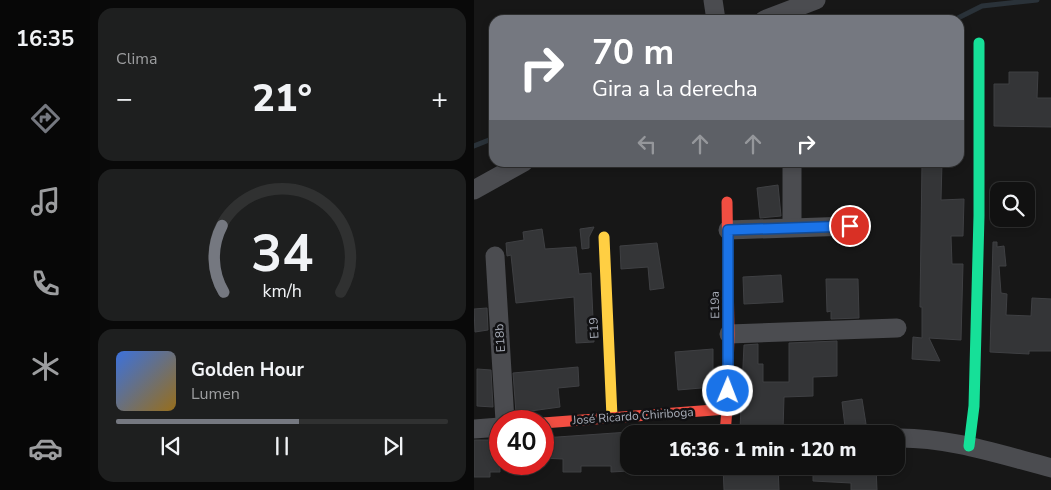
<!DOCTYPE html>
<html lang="es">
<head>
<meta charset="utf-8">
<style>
  body { margin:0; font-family:"Nunito Sans",sans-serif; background:#1e1f1f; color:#f1f3f6; height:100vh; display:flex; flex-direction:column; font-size:19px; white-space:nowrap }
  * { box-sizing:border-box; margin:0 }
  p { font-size:16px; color:#9c9d9f }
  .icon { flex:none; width:28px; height:28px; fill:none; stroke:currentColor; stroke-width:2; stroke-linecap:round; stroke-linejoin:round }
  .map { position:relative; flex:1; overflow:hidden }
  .panel { display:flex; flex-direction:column; gap:8px; padding:8px; background:#090909; width:384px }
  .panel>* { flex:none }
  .top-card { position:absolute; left:15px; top:15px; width:475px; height:152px; border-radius:15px; box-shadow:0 2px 8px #0003,0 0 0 1px #303131; background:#757880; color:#fff; overflow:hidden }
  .controls { position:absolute; left:516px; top:182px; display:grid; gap:10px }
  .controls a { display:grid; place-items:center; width:45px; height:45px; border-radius:10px; background:#111; box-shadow:0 2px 8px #0003,0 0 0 1px #303131; font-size:25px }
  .speed { position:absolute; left:15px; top:410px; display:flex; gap:10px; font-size:25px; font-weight:700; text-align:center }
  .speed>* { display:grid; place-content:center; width:65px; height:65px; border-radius:50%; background:#111; box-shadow:0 2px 8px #0003,0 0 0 1px #303131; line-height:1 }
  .speed .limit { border:8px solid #d22; background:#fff; color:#111 }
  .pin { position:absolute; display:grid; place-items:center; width:42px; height:42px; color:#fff; margin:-21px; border:2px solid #fff; border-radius:50%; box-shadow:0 1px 5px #0007 }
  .me { position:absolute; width:55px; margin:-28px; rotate:1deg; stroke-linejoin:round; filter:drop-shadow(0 0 4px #0008) }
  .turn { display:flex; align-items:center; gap:18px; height:105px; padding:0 20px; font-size:22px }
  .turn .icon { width:65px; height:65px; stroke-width:2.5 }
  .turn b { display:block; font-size:35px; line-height:42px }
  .lanes { display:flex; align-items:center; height:48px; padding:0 20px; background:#0003; justify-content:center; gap:25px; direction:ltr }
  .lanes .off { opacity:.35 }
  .big { font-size:38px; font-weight:800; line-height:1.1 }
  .panel .card { flex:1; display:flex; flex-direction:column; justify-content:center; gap:8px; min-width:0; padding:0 18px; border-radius:15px; background:#1e1f1f }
  .panel .dial { align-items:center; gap:0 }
  .dial svg { height:130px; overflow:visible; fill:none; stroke:#303131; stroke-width:7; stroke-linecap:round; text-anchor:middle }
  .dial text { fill:#f1f3f6; stroke:none }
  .song { display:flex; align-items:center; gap:15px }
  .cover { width:60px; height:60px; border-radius:8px; background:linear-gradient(135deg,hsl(220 70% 55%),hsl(40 70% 35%)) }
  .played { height:5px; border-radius:2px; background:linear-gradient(90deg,#757880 55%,#303131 55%) }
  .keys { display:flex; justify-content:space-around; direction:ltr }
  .heat { display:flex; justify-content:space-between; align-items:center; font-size:28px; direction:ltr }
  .trip { position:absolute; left:146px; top:425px; width:285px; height:50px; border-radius:15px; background:#111; box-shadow:0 2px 8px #0003,0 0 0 1px #303131; font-weight:800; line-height:50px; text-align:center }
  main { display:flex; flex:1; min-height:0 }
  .tab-bar { display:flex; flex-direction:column; width:90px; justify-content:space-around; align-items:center; background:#070707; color:#9c9d9f }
  .tab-bar .icon { width:35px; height:35px }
  .tab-bar .selected { color:#757880 }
  .tab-bar b { font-size:22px; color:#f1f3f6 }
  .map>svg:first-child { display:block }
</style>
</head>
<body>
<main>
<nav class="tab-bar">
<b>16:35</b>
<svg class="icon selected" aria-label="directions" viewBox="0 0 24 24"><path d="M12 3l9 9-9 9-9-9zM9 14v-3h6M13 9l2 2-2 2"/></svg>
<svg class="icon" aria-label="music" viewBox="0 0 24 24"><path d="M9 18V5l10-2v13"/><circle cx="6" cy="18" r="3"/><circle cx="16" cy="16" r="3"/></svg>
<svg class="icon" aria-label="phone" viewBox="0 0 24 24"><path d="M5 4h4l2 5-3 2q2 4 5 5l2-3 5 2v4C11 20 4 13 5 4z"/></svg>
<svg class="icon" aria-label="climate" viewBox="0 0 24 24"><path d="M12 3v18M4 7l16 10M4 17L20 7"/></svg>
<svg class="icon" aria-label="car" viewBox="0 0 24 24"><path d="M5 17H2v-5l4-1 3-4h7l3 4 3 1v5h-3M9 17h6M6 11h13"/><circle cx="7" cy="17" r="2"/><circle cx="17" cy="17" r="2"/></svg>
</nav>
<section class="panel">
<div class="card"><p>Clima</p>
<div class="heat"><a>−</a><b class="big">21°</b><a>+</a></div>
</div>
<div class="card dial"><svg viewBox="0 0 100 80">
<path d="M14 69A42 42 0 1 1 86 69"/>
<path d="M14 69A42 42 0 0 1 13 28" stroke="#757880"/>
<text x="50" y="56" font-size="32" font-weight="700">34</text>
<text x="50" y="72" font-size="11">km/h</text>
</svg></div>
<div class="card">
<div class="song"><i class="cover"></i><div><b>Golden Hour</b><p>Lumen</p></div></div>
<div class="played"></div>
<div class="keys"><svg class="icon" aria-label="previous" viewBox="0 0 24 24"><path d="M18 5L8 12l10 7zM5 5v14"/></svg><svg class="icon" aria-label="pause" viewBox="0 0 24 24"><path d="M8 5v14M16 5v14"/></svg><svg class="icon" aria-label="next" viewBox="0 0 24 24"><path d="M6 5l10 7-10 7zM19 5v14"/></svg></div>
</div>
</section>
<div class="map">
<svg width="578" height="490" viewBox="0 0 578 490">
  <rect width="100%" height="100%" fill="#171717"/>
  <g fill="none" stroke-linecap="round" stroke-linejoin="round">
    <g stroke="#2a3239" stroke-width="5">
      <path d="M480 20 508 6 563 0"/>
      <path d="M0 146 20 138"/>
    </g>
  </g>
  <g fill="#343537" stroke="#3f4043">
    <path d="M535 72H564L563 98H578V127L520 126V84H535Z"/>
    <path d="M485 84H490V126L485 127Z"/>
    <path d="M448 162H468L467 200 490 199 489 236H477L478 264H489L487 340 455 338 466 361 438 359 439 337 448 338V307H446Z"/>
    <path d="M304 185 307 216 286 218 283 188Z"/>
    <path d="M120 227 115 237V248L108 249 106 229Z"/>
    <path d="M68 229 71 249 102 247 105 274 117 273 120 342 102 343 100 297 42 303 37 255 33 256 32 243 50 240 49 232Z"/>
    <path d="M519 242H523V247L530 246 532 266H525L527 293 533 294 532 315 557 316 558 298 578 299V351H555V354L516 352Z"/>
    <path d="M183 243 190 288 176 290 174 267 147 269 146 246Z"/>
    <path d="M307 275 309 302 270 304 269 277Z"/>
    <path d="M352 279H384L385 318 357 319V311L353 312Z"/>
    <path d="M13 308 14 330 1 332 0 309Z"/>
    <path d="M363 341V376L339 377V396L310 397 309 430 266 429 270 345 284 344V364H289V382H315V343Z"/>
    <path d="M239 349V387L204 390 201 352Z"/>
    <path d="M104 367 105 386 84 388 86 407 42 413 39 373Z"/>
    <path d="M3 369 17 370 19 407 3 406Z"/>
    <path d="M388 399 392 424 371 427 368 402Z"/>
    <path d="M155 432V471L137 472V466H107V472H89V459L69 458V438Z"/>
    <path d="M0 440H17V458L26 459V472H16V477H0Z"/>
    <path d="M249 466H304L305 490H250Z"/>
    <path d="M339 466H402L403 490H377V483L339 481Z"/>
  </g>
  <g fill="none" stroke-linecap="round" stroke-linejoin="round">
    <g stroke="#4b4c50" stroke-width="19">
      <path d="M239 0 242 20"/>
      <path d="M290 20 342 0"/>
      <path d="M0 190 50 162"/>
      <path d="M318 227V162"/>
      <path d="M254 230 376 226"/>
      <path d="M21 256 31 421"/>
      <path d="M255 334 423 328"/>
      <path d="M0 429 26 427"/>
      <path d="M422 438C475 437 527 455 578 468"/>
    </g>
    <path stroke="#16e098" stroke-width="11" d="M495 446 500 406 505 216V43"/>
    <path stroke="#ffcf43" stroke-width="11" d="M130 237 138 417"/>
    <g stroke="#f24e42" stroke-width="11">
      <path d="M253 202 255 334 253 409"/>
      <path d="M69 423 253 409 251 434"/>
    </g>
  </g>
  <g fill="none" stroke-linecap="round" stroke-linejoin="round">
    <defs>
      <path id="route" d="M254 391V230L376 226"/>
    </defs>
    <use href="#route" stroke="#114b97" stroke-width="12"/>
    <use href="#route" stroke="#1a73e8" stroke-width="9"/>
  </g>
  <g text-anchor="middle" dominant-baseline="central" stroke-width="5" stroke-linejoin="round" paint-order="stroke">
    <g font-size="12" fill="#a8adb8" stroke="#111113">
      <text transform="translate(241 305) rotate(-91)">E19a</text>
      <text transform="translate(120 328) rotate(-93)">E19</text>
      <text transform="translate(26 338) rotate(-94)">E18b</text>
      <text transform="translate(159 416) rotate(-4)">José Ricardo Chiriboga</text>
    </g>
  </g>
</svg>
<div class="controls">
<a><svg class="icon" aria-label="search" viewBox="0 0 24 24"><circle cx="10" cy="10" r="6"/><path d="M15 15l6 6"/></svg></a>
</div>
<div class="speed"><div class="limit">40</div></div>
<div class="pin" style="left:376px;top:226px;background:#d93025"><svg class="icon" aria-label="arrive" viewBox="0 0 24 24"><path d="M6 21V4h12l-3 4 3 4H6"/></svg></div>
<svg class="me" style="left:254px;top:391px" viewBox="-20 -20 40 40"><circle r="17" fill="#1a73e8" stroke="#fff" stroke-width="3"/><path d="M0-11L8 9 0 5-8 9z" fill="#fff"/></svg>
<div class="trip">16:36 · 1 min · 120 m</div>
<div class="top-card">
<div class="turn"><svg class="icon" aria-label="right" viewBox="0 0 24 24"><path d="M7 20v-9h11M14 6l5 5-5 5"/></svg><div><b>70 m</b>Gira a la derecha</div></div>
<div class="lanes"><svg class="icon off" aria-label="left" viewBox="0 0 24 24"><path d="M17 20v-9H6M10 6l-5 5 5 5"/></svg><svg class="icon off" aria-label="ahead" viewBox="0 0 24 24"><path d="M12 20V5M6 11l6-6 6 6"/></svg><svg class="icon off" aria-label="ahead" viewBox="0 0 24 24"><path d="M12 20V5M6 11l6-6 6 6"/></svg><svg class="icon" aria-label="right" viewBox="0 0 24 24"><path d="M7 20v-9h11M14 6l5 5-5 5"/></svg></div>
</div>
</div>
</main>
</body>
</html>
